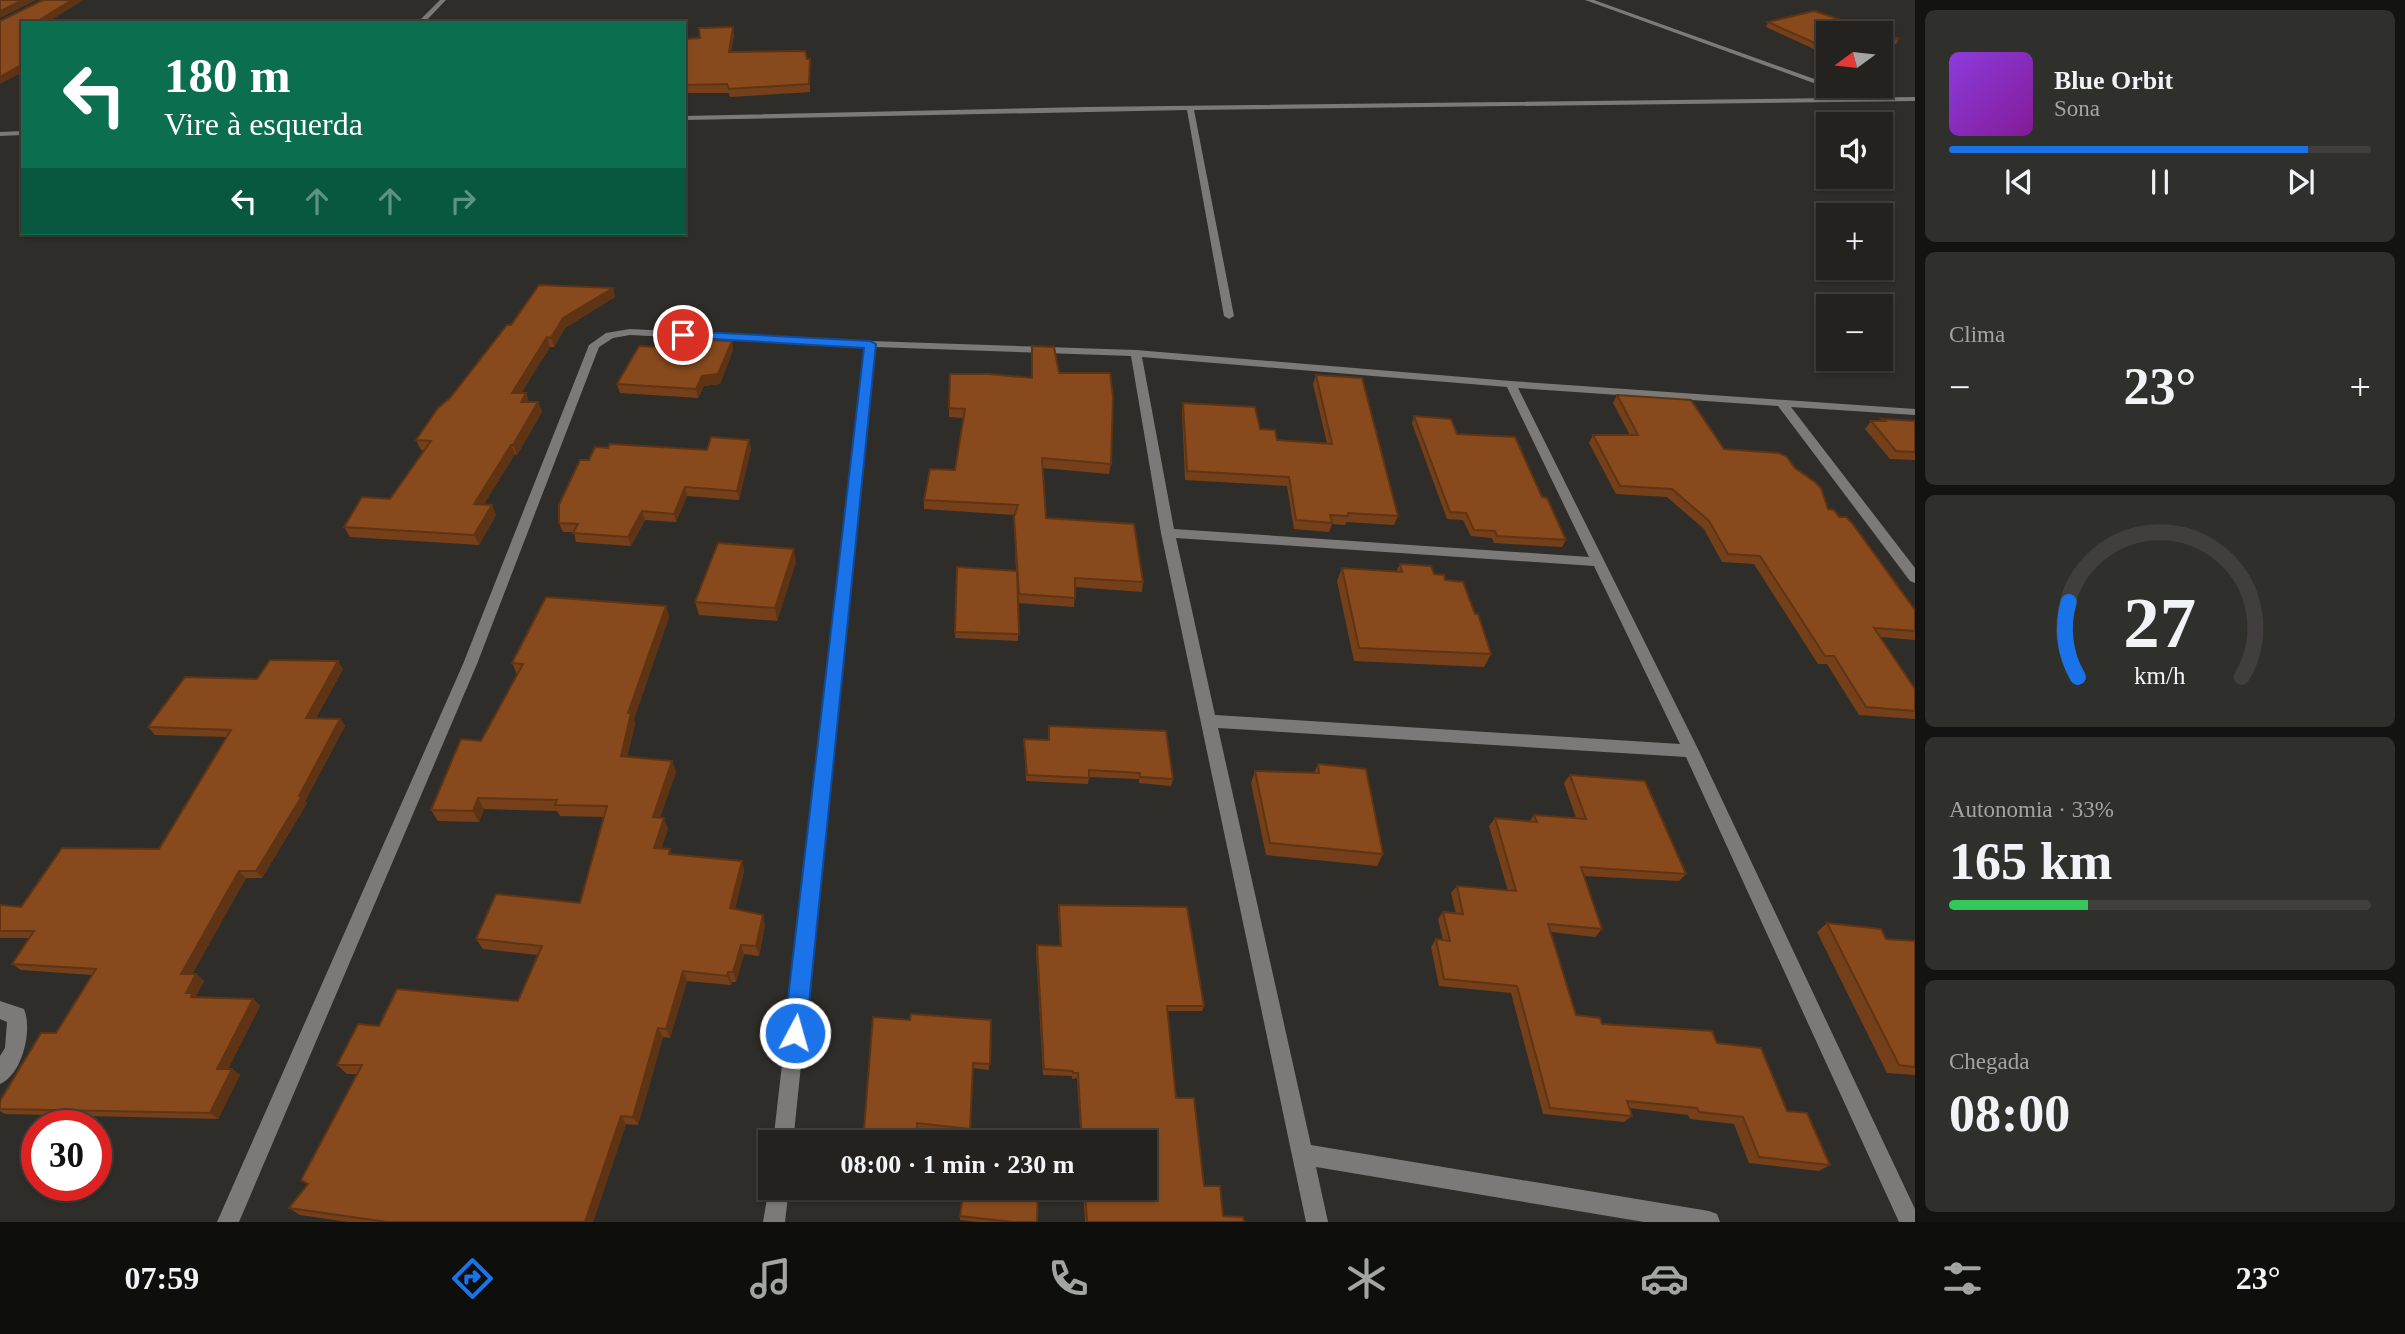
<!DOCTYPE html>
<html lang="pt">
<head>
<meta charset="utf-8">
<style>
  body { margin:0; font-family:Georgia,serif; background:#2f2f2c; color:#f1f3f6; height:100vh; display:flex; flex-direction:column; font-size:26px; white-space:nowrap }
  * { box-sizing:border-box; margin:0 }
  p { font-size:23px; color:#a3a4a4 }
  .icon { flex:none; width:38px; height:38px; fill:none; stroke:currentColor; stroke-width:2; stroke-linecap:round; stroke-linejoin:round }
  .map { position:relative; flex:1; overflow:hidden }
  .side { display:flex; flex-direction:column; gap:10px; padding:10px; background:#131311; width:490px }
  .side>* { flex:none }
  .hud { position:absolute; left:21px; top:21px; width:665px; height:214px; border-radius:0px; box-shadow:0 2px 5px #0004,0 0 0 2px #403f3d; background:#0b6e4f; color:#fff; overflow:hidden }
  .needle { width:46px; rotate:255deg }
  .controls { position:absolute; left:1816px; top:21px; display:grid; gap:14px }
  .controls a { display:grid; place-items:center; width:77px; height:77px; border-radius:0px; background:#23221f; box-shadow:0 2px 5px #0004,0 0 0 2px #403f3d; font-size:35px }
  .speed { position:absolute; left:21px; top:1110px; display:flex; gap:14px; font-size:35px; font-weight:700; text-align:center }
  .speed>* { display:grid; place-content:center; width:91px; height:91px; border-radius:50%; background:#23221f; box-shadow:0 2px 5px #0004,0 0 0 2px #403f3d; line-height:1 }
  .speed .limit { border:10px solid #d22; background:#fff; color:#111 }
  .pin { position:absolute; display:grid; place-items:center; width:60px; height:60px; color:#fff; margin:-30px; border:4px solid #fff; border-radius:50%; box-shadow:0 2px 7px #0007 }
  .me { position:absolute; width:77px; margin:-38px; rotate:6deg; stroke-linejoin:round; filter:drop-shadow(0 0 5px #0008) }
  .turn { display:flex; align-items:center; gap:24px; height:147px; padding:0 28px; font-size:32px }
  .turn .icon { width:91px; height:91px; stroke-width:2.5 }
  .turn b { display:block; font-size:49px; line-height:60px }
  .lanes { display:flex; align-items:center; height:66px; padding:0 28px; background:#0003; justify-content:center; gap:35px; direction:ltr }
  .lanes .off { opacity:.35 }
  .big { font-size:52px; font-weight:600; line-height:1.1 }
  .side .card { flex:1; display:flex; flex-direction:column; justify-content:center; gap:10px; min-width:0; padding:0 24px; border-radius:10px; background:#2f2f2c }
  .side .dial { align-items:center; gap:0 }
  .dial svg { height:182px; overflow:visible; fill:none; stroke:#403f3d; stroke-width:7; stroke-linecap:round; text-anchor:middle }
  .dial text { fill:#f1f3f6; stroke:none }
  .song { display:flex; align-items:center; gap:21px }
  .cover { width:84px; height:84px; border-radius:10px; background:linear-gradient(135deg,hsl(270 70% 55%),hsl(290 70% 35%)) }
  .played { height:7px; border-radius:4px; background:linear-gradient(90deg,#1a73e8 85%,#403f3d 85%) }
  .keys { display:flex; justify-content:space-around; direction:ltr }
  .heat { display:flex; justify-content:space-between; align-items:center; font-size:38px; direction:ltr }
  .charge { height:10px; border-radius:5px; background:linear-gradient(90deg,#34c759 33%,#403f3d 0) }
  .trip { position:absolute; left:758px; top:1130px; width:399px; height:70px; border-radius:0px; background:#23221f; box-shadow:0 2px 5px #0004,0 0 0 2px #403f3d; font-weight:600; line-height:70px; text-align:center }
  .tab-bar { display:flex; height:112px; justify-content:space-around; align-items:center; background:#0e0e0c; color:#a3a4a4 }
  .tab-bar .icon { width:49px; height:49px }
  .tab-bar .active { color:#1a73e8 }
  .tab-bar b { font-size:32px; color:#f1f3f6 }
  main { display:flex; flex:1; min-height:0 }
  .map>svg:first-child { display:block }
</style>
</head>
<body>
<main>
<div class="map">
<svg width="1915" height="1222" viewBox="0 0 1915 1222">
  <rect width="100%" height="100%" fill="#2f2d29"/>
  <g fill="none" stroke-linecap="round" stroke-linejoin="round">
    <g fill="#7b7a78" fill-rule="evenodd">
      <path d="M440 0H446L424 23H417Z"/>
      <path d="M1585 0H1594L1859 95 1852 97Z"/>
      <path d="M1915 97V101L1194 110 1234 316 1229 319 1224 316 1187 110 684 120V116L1087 107Z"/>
      <path d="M23 131V135L0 136V132Z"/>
      <path d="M630 329 870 341 1136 350 1511 381 1915 409V415L1791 407 1915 568V583L1910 581 1778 406 1518 388 1699 751 1915 1209V1222H1899L1686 757 1218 728 1311 1145 1709 1211 1717 1214 1720 1222H1644L1316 1167 1328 1222H1306L1161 533 1131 356 875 347 793 1143H773L864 347 630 335 613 338 599 347 477 664 239 1222H217L463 664 589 345 606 333ZM1142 357 1507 387 1589 557 1174 529ZM1176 538 1594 566 1680 744 1215 715Z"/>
      <path d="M0 1001 24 1009C33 1030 22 1075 0 1084V1056L5 1048 7 1022 0 1019Z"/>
      <path d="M770 1181V1188H789L785 1222H763Z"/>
    </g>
  </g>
  <g fill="#754019">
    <path d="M1814 11 1899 39 1896 44 1881 45V33H1829V49L1816 50 1766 27 1768 22Z"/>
    <path d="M734 35 731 52 810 59V92L730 97 729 93H684V39Z"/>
    <path d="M613 288 615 297 565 328 554 347H550L521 393H526L529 402H538L542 412 517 455 515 454 484 504 496 515 479 545 350 537 344 527 390 499 425 450H421L416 440 511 325Z"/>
    <path d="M685 339 732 341 733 350 720 384 704 386 698 398 620 393 617 384 656 347Z"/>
    <path d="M1032 346 1059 373 1111 464 1109 474 1042 468 1046 518 1143 582 1142 592 1075 587 1074 607 1018 603V641L955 638 957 567 1016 571 1014 526 1015 515 924 509V500L955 470 964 418 949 417 950 374 1032 378Z"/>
    <path d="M1316 375 1398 516 1394 525 1346 522 1345 525 1332 524 1329 532 1294 529 1287 486 1185 480 1182 412 1183 403 1260 429 1277 440 1327 443 1313 384Z"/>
    <path d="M1617 395 1724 449 1828 509 1915 610V640L1880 637 1915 689V719L1859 715 1827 664H1818L1754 564 1722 562 1704 529 1667 497 1616 494 1589 443 1593 435H1630L1613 403Z"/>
    <path d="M1414 416 1457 434 1542 497 1566 540 1562 547 1494 543 1492 538 1471 536 1463 520 1447 519 1412 423Z"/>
    <path d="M1882 419 1915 421V460L1890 459 1865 429 1871 421H1880Z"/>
    <path d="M749 440 751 449 739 500 687 496 676 522 645 520 631 546 576 542 574 532H563L559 523 589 460 707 450Z"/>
    <path d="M796 562 777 621 699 615 695 602Z"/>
    <path d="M1400 564 1434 574 1445 580 1475 614 1491 654 1484 667 1354 661 1337 581 1342 568 1396 572Z"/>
    <path d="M666 606 669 617 634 719 635 724 627 757 672 761 676 772 660 817 668 828 661 849 672 854 742 861 744 871 735 909 765 925 759 956 744 954 736 982H732L731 985 687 981 670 1038 663 1037 638 1125 626 1124 593 1222H348L300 1215 289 1208 307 1184 301 1180 357 1074H347L337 1065 379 1026 518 1001 538 955 483 949 476 939 580 903 604 817 560 816 557 811 484 809 479 822 438 821 431 810 481 741 518 674H517L512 663Z"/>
    <path d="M343 669 316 718 340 719 345 726 305 801 307 803 262 878H246L192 974H196L204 981 196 996 198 998 253 999 260 1006 228 1069H232L240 1075 218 1119 5 1114 0 1111V1101L56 1033 92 975 21 970 12 964 30 938H0V905L21 907 159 849 227 737 155 735 148 727 257 679Z"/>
    <path d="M1049 726 1173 779 1171 786 1139 783V779L1089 777 1088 784 1026 781 1024 739 1048 740Z"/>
    <path d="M1318 764 1383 854 1377 866 1266 855 1251 783 1255 771 1314 773Z"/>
    <path d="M1570 775 1686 874 1679 881 1584 876 1602 929 1595 937 1551 932 1576 1015 1602 1024 1717 1043 1787 1111 1830 1165 1819 1171 1749 1163 1734 1124 1690 1119 1688 1115 1629 1108 1632 1116 1624 1122 1543 1114 1511 993 1439 986 1431 947 1436 939 1443 940 1438 919 1443 912 1456 913 1451 893 1457 886 1508 891 1489 826 1495 818 1529 822 1534 815 1576 818 1564 783Z"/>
    <path d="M1059 905 1204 1006 1202 1011H1167L1176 1098 1204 1186 1223 1216 1244 1222H1085L1083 1188H1144V1143H1081L1077 1078 1072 1079V1076L1043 1075 1036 951 1037 945 1060 946 1058 911Z"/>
    <path d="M1827 923 1886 939 1915 941V1075L1887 1073 1817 932Z"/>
    <path d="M910 1020H991L989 1070 973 1068 970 1133 917 1128V1139L865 1134 864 1129Z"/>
    <path d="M960 1216 1037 1222H978L960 1220Z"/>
  </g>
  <g fill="#5f3414">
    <path d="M23 0H36L0 18V11Z"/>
    <path d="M72 0H83L47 23 38 21Z"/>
    <path d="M733 27 734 35 730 59 729 52Z"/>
    <path d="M23 64V72L0 84V77Z"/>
    <path d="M613 288 615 297 565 328 554 347 551 338 563 318Z"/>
    <path d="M547 337 550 347 515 402 512 393Z"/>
    <path d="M732 341 733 350 720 384 704 386 698 398 696 389 702 376Z"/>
    <path d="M526 393 529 403 521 402Z"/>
    <path d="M538 402 542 412 517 455 513 445Z"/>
    <path d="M749 440 751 449 739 500 737 491Z"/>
    <path d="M511 445 515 454 478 514 474 504Z"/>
    <path d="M685 487 687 496 676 522 674 514Z"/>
    <path d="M492 505 496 515 479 545 474 535Z"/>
    <path d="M642 511 645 520 631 546 628 537Z"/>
    <path d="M794 549 796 562 777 621 775 608Z"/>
    <path d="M666 606 669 617 634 719 635 724 625 767 621 756 628 713Z"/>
    <path d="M338 661 343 669 312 725 306 718Z"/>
    <path d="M340 719 345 726 305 801 307 803 262 878 256 871Z"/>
    <path d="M672 761 676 772 657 827 653 817Z"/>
    <path d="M478 798 484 809 479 822 473 811Z"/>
    <path d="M664 818 668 828 658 859 654 848Z"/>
    <path d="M742 861 744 871 733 918 730 908Z"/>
    <path d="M239 871 246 878 189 980 181 974Z"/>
    <path d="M763 915 765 925 759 956 756 946Z"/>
    <path d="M741 945 744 954 736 982 733 972Z"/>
    <path d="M683 971 687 981 670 1038 666 1029Z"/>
    <path d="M728 972 732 982 731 985 727 976Z"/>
    <path d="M196 974 204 981 196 996 200 1000 198 1004 186 993Z"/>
    <path d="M253 999 260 1006 225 1075 217 1069Z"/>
    <path d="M658 1028 663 1037 638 1125 633 1117Z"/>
    <path d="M232 1069 240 1075 218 1119 210 1113Z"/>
    <path d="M621 1116 626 1124 593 1222H585Z"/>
  </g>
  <g fill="#884a1d" stroke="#5f3414" stroke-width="2">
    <path d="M0 0H23L0 11Z"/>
    <path d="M43 0H72L38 21 72 20 68 23H23V64L0 77V21Z"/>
    <path d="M1814 11 1899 39 1881 40V33H1829V44L1819 45 1768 22Z"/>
    <path d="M733 27 729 52 805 51 807 59H810L809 84 729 89 727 84 684 85V39L700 38 699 28Z"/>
    <path d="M539 285 613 288 563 318 551 338 547 337 512 393H526L521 402H538L513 445H511L474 504 492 505 474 535 344 527 362 497 390 499 431 441 416 440 438 408 450 398 507 325H511Z"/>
    <path d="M655 334 685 336V339L732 341 718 374 702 376 696 389 617 384 639 346 656 347Z"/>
    <path d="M1032 346 1054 347 1059 373H1110L1113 397 1111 464 1042 458 1046 518 1134 524 1143 582 1075 578V598L1019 594 1014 517 1018 505 924 500 930 469 955 470 965 409 949 408 950 374H988L1032 378Z"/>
    <path d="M1316 375 1362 378 1398 516 1348 513V516L1330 515 1332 523 1296 520 1289 477 1187 471 1183 403 1255 407 1260 429 1275 430 1277 440 1332 444Z"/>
    <path d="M1617 395 1691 400 1724 449 1778 453 1786 456 1795 468 1815 482 1821 488 1828 509 1834 510 1839 517H1846L1852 523 1915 610V631L1874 628 1915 689V711L1866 707 1834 656H1825L1760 556 1728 554 1709 521 1672 489 1620 486 1593 435H1638Z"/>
    <path d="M1414 416 1451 419 1457 434 1515 437 1542 497 1547 498 1566 540 1497 536 1495 531 1474 530 1466 513 1450 512Z"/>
    <path d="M1882 419 1915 421V452L1896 451 1871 421H1885Z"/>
    <path d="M711 437 749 440 737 491 685 487 674 514 642 511 628 537 573 533 578 524 559 523V505L564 494 580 460H589L595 447 608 448 610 444 707 450Z"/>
    <path d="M718 543 794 549 775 608 695 602Z"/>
    <path d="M1400 564 1431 566 1434 574 1444 575 1445 580 1463 582 1475 614H1478L1491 654 1359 648 1342 568 1402 572Z"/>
    <path d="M957 567 1017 571 1019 634 955 632Z"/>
    <path d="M546 597 666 606 628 713H631L621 756 672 761 653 817 664 818 654 848 670 849 669 854 742 861 730 908 763 915 756 946 741 945 733 972H728L727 976 683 971 666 1029 658 1028 633 1117 621 1116 585 1222H387L289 1208 308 1184 301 1180 362 1065H337L358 1024 379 1026 397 989 518 1001 542 946 476 939 496 894 580 903 607 806 555 805 557 800 478 798 473 811 431 810 461 739 481 741 523 664 512 663Z"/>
    <path d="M270 660 338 661 306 718 340 719 299 796H302L256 871H239L181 974H196L186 993H192L191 997 253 999 217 1069H232L210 1113 0 1109V1101L41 1033H56L96 969 12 964 34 931H0V905L21 907 62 848 159 849 231 730 148 727 185 677 257 679Z"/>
    <path d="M1049 726 1166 731 1173 779 1140 777V773L1089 770V778L1027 775 1024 739 1049 740Z"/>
    <path d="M1318 764 1366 769 1383 854 1270 843 1255 771 1319 773Z"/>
    <path d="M1570 775 1645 781 1686 874 1581 867 1602 929 1548 924 1576 1015 1600 1018 1602 1024 1712 1031 1717 1043 1761 1048 1787 1111 1807 1113 1830 1165 1759 1157 1743 1117 1699 1112 1697 1108 1627 1101 1632 1116 1550 1108 1517 986 1444 979 1436 939 1450 941 1443 912 1463 914 1457 886 1516 891 1495 818 1537 822 1534 815 1586 819Z"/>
    <path d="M1059 905 1187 907 1204 1006H1167L1176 1098H1194L1204 1186H1220L1223 1216 1243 1217 1244 1222H1087L1085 1188H1144V1143H1082L1078 1073H1073V1071L1044 1069 1037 945 1061 946Z"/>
    <path d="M1827 923 1881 929 1886 939 1915 941V1067L1899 1065Z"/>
    <path d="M911 1014 991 1020 990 1064 973 1063 970 1129 917 1123V1134L864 1129 873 1017 910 1020Z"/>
    <path d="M971 1139 1006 1143H970Z"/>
    <path d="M964 1188H1038L1037 1222H1013L960 1216Z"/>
  </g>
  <path fill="#1a73e8" stroke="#114b97" stroke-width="2" d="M683 331 870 341 876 344 806 1033 803 1040 795 1044 787 1040 784 1033 864 348 679 337V332Z"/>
</svg>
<div class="controls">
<a><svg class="needle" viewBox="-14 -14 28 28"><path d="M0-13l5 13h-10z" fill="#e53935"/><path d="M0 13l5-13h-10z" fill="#a3a4a4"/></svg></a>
<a><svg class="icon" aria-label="sound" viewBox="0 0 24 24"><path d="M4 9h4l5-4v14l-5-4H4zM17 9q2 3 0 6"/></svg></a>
<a>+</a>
<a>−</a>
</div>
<div class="speed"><div class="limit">30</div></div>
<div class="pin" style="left:683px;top:335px;background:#d93025"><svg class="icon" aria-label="arrive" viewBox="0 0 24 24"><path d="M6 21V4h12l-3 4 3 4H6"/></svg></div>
<svg class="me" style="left:795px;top:1033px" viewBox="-20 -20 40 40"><circle r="17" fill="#1a73e8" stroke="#fff" stroke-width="3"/><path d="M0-11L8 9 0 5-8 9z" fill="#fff"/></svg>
<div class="trip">08:00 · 1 min · 230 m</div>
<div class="hud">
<div class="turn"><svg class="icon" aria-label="left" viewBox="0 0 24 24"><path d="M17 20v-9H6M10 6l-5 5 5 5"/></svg><div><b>180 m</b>Vire à esquerda</div></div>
<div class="lanes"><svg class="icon" aria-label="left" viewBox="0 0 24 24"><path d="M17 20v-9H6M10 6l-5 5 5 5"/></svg><svg class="icon off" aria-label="ahead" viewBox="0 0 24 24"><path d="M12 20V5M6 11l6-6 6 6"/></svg><svg class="icon off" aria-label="ahead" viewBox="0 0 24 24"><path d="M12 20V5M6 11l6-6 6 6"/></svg><svg class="icon off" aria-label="right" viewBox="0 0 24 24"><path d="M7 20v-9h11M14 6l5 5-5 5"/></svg></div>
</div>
</div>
<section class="side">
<div class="card">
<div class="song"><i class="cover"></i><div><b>Blue Orbit</b><p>Sona</p></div></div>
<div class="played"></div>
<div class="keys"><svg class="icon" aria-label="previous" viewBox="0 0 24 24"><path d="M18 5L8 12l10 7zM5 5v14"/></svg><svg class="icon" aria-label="pause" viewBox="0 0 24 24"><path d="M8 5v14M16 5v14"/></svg><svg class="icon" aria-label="next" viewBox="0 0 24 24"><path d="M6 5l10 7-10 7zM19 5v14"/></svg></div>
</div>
<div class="card"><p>Clima</p>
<div class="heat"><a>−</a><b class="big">23°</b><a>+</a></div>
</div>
<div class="card dial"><svg viewBox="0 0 100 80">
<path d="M14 69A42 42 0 1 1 86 69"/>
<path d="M14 69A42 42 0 0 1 10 36" stroke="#1a73e8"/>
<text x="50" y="56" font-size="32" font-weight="700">27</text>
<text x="50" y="72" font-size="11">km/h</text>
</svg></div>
<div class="card"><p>Autonomia · 33%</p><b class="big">165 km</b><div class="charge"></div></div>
<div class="card"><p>Chegada</p><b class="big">08:00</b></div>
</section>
</main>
<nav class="tab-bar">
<b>07:59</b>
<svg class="icon active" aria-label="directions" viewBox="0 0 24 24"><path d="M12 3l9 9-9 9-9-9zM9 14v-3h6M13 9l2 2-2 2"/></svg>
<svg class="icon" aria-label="music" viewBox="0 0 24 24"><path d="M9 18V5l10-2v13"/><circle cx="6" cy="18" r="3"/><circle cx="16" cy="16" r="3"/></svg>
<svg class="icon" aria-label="phone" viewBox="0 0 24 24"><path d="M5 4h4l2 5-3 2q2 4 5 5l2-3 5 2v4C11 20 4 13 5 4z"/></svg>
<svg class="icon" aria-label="climate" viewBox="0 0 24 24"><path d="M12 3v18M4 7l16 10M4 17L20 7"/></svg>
<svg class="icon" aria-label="car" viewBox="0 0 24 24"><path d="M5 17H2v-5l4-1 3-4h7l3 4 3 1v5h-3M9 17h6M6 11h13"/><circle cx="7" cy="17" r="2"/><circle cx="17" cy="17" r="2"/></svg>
<svg class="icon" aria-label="filters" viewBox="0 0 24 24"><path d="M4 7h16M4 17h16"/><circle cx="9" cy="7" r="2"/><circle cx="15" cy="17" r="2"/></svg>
<b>23°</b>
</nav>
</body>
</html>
